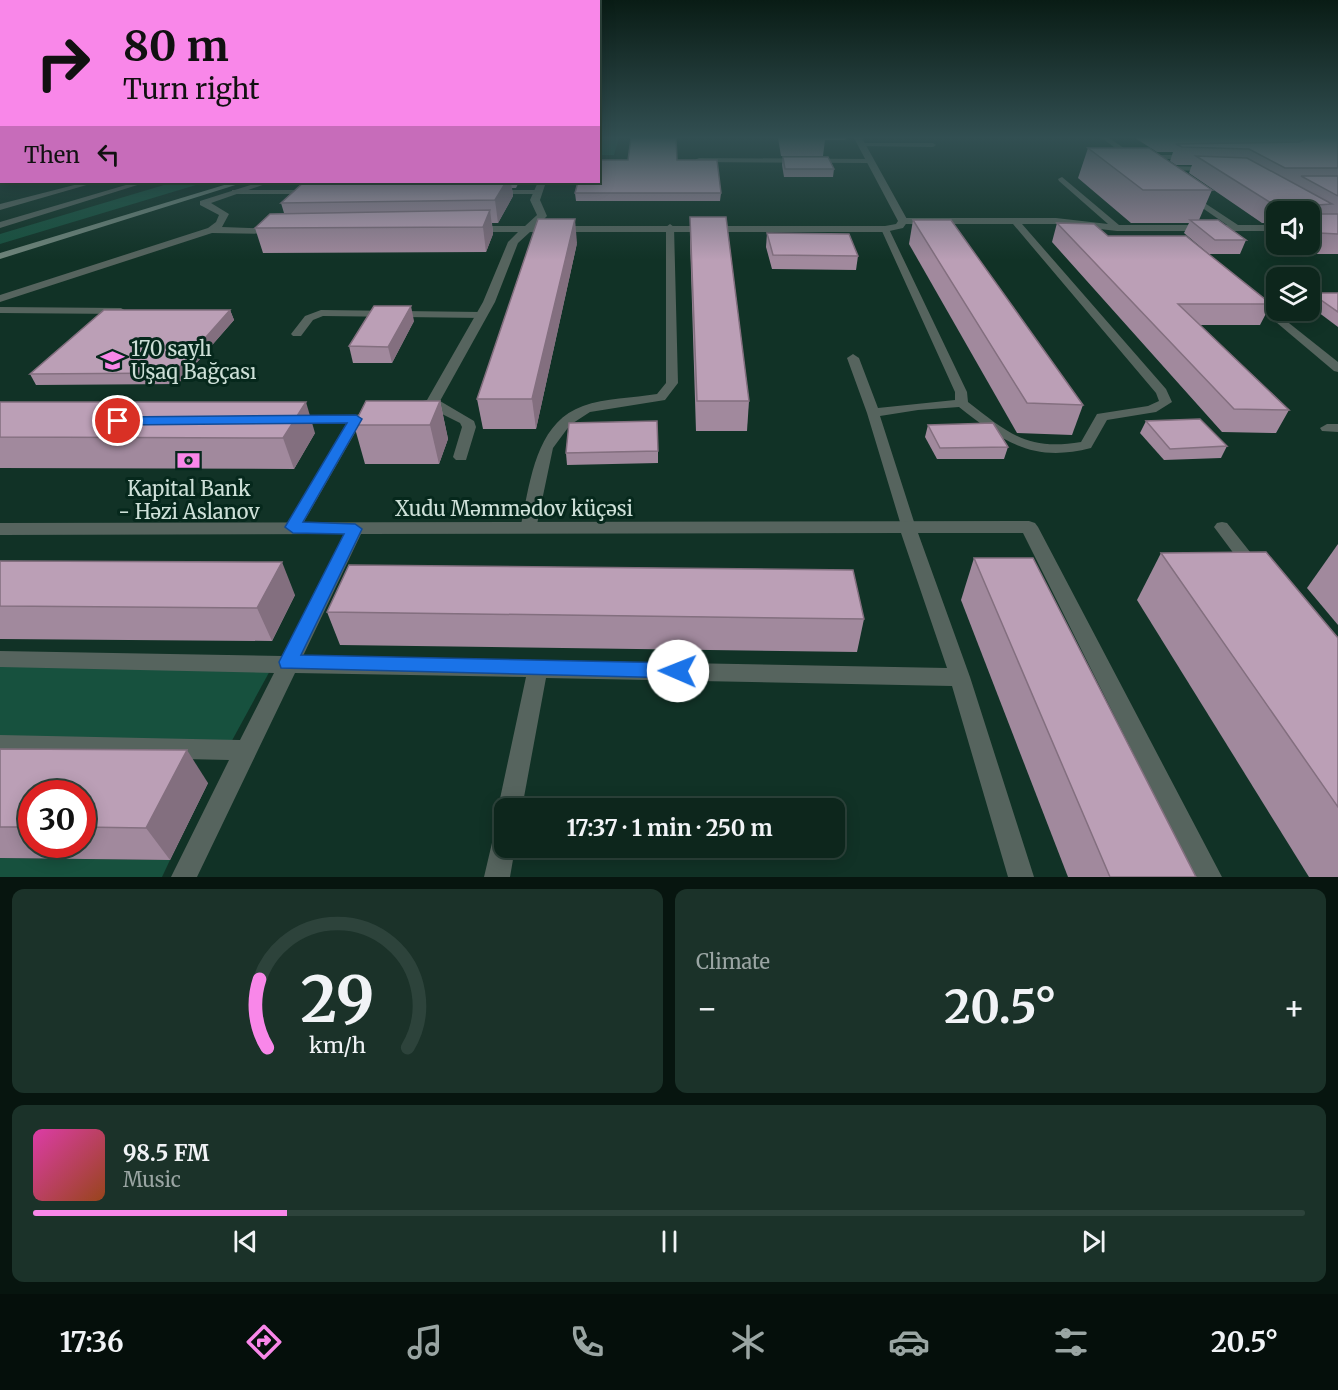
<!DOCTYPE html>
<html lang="en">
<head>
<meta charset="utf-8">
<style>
  body { margin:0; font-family:Merriweather,serif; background:#1b3229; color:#f1f3f6; height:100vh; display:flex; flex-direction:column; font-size:22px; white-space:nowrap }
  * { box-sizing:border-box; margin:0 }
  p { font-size:20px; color:#9aa5a3 }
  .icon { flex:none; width:33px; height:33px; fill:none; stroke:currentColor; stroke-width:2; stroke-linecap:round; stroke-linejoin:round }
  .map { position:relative; height:877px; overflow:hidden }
  .sheet { display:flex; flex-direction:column; gap:12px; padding:12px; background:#07150f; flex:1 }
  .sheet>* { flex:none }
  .guide { position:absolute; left:0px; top:0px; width:600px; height:183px; box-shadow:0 3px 15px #0003,0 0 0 2px #2d433b; background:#f987e9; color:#111; overflow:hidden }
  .fabs { position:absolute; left:1266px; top:201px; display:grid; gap:12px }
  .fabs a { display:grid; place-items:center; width:54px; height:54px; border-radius:12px; background:#0d261c; box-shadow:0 3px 15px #0003,0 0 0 2px #2d433b; font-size:30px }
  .speed { position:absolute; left:18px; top:780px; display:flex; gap:12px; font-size:30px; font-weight:700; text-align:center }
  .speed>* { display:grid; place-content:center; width:78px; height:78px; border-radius:50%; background:#0d261c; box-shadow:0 3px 15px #0003,0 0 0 2px #2d433b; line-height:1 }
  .speed .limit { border:9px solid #d22; background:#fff; color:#111 }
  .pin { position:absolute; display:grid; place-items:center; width:51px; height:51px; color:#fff; margin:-26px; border:3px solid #fff; border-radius:50%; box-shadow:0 2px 6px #0007 }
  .me { position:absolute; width:66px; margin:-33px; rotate:271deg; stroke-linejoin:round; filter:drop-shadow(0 0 4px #0008) }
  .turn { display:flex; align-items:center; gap:21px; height:126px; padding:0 24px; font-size:27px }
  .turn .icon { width:78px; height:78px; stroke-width:2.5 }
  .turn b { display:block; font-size:42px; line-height:51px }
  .then { display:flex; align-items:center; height:57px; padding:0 24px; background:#0003; gap:12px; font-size:22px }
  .big { font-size:45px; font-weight:700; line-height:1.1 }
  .sheet .card { flex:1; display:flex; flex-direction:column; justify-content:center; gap:9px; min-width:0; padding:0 21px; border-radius:12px; background:#1b3229 }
  .sheet .dial { align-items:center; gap:0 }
  .dial svg { height:156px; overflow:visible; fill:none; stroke:#2d433b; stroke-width:7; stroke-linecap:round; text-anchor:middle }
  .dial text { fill:#f1f3f6; stroke:none }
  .song { display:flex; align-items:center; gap:18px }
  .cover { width:72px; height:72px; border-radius:9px; background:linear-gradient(135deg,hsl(320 70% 55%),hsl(20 70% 35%)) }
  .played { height:6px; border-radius:3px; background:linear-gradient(90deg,#f987e9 20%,#2d433b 20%) }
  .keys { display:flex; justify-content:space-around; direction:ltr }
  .heat { display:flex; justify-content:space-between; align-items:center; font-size:33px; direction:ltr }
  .sheet .tiles { flex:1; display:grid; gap:12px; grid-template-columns:1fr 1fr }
  .card:last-child { grid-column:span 2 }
  .trip { position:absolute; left:494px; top:798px; width:351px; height:60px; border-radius:12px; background:#0d261c; box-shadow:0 3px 15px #0003,0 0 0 2px #2d433b; font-weight:700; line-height:60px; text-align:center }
  .dock { display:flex; height:96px; justify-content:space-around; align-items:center; background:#050f0b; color:#9aa5a3 }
  .dock .icon { width:42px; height:42px }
  .dock .active { color:#f987e9 }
  .dock b { font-size:27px; color:#f1f3f6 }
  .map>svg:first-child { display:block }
</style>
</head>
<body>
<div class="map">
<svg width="1338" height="877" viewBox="0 0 1338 877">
  <rect width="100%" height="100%" fill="#113226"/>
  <g fill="#17513e">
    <path d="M598 138H619L614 155H599Z"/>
    <path d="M174 182H206L0 244V234Z"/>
    <path d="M0 663 272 667 229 746 0 741Z"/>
    <path d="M0 858 170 860 162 877H0Z"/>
  </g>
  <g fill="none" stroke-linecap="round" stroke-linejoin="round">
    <g fill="#56645e" fill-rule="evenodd">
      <path d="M1102 138H1109L1137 157 1130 159Z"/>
      <path d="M862 143H933L936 145 933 147 860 146Z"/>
      <path d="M1144 155H1188L1192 157 1188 159H1141L1140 157Z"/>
      <path d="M699 158 869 159 873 161 869 163 696 162 695 160Z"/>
      <path d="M1164 166 1208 167 1212 169 1208 171 1161 170V166Z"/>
      <path d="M1062 177 1119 225H1227L1188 198 1187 196 1191 194 1238 225H1276V231H1117L1056 224H1022L1166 389 1172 402 1156 412 1107 420 1091 448C1033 463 1003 442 959 407L918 410 880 416 916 528 913 532H903L867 413 847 358 853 354 859 358 878 408 955 400V392L881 229 882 227 889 229 967 392 968 402C1008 433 1027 451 1081 442L1097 414 1148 406 1159 401 1156 393 1013 224H903L899 221 903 218H1056L1108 224 1059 181 1058 179Z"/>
      <path d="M0 181 10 182 0 185Z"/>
      <path d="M86 182H97L0 210V204Z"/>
      <path d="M136 182H147L0 228V222Z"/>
      <path d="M232 190H310L314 192 310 194H232Z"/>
      <path d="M492 190H537L541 192 537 194H495L491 192Z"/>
      <path d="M670 224 674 227 678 383 665 400 590 412 570 425 553 448 536 529 533 533H523L520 529C530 486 534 423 583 406 605 398 633 398 657 394L666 383V227Z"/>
      <path d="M1255 296 1338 362V372L1334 371 1251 301 1250 299Z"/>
      <path d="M0 307 121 308 126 311 121 314 0 313Z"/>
      <path d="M321 310 482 312 487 315 482 318 323 316 313 320 301 336H293L291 334 305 316Z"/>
      <path d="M356 415 363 419 301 527 298 531H288L285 527 349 419Z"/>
      <path d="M1327 424H1338V432L1322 431 1320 428Z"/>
      <path d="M1222 522 1227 523 1258 562 1260 566 1258 570 1252 572 1246 570 1217 531 1214 527 1217 523Z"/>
    </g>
    <g fill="#56645e" fill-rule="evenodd">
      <path d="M854 138H862L908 221 903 228 885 232H530L518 243 495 302 440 401 474 421 476 427 466 460H456L453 457 462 427 460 423 430 408 416 411 409 407 411 404 427 400 483 302 508 242 518 232H472L467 229 472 226H525L537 215 530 200 538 182H546L540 200 547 216 537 226H885L896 224 898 221Z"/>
      <path d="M260 182H271L211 203 229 214 222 227 277 229 281 230V234L212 233 0 302V295L208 228 216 222 219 215 200 205V201Z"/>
      <path d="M378 410 385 414 383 417 356 423H291L284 419 291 415H356Z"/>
      <path d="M1029 521 1035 523 1038 527 1222 877H1195L1023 533H918L970 677 1034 877H1008L952 686 546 678 522 808H504V817L498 808 526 677 295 673 197 877H171L229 760 0 755V735L240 740 274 673 0 667V651L282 656 344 534 0 535V523ZM901 533 947 668 303 656 361 534Z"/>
      <path d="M504 827V848H515L510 877H484L495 830Z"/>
    </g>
    <path fill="#6e847a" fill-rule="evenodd" d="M234 182H245L0 259V253Z"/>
  </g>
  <g fill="#a1899d" fill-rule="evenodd">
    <path d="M778 138H846L845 140H825L823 156H781Z"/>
    <path d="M1135 138H1338V254H1309L1295 244H1310V212H1276V223H1262L1189 173 1192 165H1176L1170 161 1173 152H1157Z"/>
    <path d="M1088 148 1212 190 1199 220 1246 240 1240 254H1209L1184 233 1189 223H1131L1078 178Z"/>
    <path d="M783 157 834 169 833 177H784L782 165Z"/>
    <path d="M628 160H677L721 193 720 201H576L575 193Z"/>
    <path d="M304 182H519L516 188H512L513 196 498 223H492L493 234 486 252 263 253 255 228 284 213 281 203Z"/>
    <path d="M690 217 749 401 747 431H696L690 241Z"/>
    <path d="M913 220 1083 405 1072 435 1017 433 909 244Z"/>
    <path d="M1057 223 1108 236 1271 304 1260 325H1200L1289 410 1276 433 1222 432 1052 242Z"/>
    <path d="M767 233 858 256 856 270 772 269 766 247Z"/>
    <path d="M577 243 536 429H483L477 399Z"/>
    <path d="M1311 293H1338V327L1310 306V296Z"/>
    <path d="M230 310 234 320 178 384 36 385 30 374Z"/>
    <path d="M414 321 392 363H353L349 346Z"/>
    <path d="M440 401 448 439 439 464H365L354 425Z"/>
    <path d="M0 402 315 433 294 469 0 468Z"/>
    <path d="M1146 421 1227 446 1221 458 1164 460 1140 433Z"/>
    <path d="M928 425 1008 447 1004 459H937L925 437Z"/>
    <path d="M658 451V463L567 465 566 453Z"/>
    <path d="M1338 544V625L1307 588Z"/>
    <path d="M1161 553 1338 638V877H1309L1137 600Z"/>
    <path d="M974 558 1196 877H1068L961 600Z"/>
    <path d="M0 561 295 595 272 641 0 639Z"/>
    <path d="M327 612 864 619 857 652 340 645Z"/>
    <path d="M0 749 208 783 170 860 0 858ZM32 794H82V844H32Z"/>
  </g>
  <g fill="#836f7f">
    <path d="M0 165H2V178L0 179Z"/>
    <path d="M506 182H511L513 196 498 223 495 200Z"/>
    <path d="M490 210 493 234 486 252 483 227Z"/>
    <path d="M575 219 577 243 536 429 532 399Z"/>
    <path d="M411 306 414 321 392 363 388 347Z"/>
    <path d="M230 310 234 320 178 384 174 373Z"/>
    <path d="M440 401 448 439 439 464 430 425Z"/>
    <path d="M306 402 315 433 294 469 283 438Z"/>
    <path d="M282 562 295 595 272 641 257 608Z"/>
    <path d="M187 750 208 783 170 860 146 828Z"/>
  </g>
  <g fill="#bb9fb6" stroke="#836f7f" stroke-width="1.5">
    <rect x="0" y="138" width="2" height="27"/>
    <path d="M631 138H676L677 160H717L721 193H575L578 182H598V160H628Z"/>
    <path d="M1304 138H1338V168H1285L1249 149 1182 147 1176 144 1299 142 1305 139Z"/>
    <path d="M1088 148H1149L1212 190H1143Z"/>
    <path d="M1196 156 1247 158 1332 204 1318 205 1320 214H1338V234L1319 233 1310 227V212H1287V204L1271 203Z"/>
    <path d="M783 157H828L834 169H785Z"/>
    <path d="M1301 176H1338V196Z"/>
    <path d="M304 182H506L495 200 281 203Z"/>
    <path d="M490 210 483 227 255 228 270 214Z"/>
    <path d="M690 217H726L749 401H697Z"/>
    <path d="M538 219H575L532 399H477Z"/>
    <path d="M913 220H951L1083 405 1027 403Z"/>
    <path d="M1190 220H1218L1246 240H1215Z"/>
    <path d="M1057 223 1094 224 1108 236H1186L1271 304H1178L1289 410 1234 409Z"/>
    <path d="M767 233 849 234 858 256 773 255Z"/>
    <path d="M1311 293H1338V312Z"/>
    <path d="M374 306H411L388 347 349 346Z"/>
    <path d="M104 310H230L174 373 30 374Z"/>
    <path d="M366 401H440L430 425H354Z"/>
    <path d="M0 402H306L283 438 0 437Z"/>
    <path d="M1200 419 1227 446 1170 449 1146 421Z"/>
    <path d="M657 421 658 451 566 453 569 423Z"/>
    <path d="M993 423 1008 447 940 448 928 425Z"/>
    <path d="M1266 552 1338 638V807L1161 553Z"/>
    <path d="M974 558H1033L1196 877H1110Z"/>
    <path d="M0 561 282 562 257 608 0 606Z"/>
    <path d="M349 565 853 570 864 619 327 612Z"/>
    <path d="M0 749 187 750 146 828 82 827V794H32V827H0Z"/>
  </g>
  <linearGradient id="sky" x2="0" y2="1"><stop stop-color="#091c15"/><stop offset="0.53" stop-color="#324f52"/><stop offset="1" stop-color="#324f52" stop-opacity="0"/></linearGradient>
  <rect width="1338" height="260" fill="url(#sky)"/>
  <path fill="#1a73e8" stroke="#114b97" stroke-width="1.5" d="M356 415 362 419 303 522 355 524 362 529 301 655 678 663 685 665 688 671 685 676 678 678 281 668 279 662 344 534 293 533 285 527 347 423 118 425 112 421 118 417Z"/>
  <defs>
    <symbol id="school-bare" viewBox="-9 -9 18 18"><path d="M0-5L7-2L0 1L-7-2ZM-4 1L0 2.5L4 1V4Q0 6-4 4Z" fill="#f987e9" stroke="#06281c" stroke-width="2.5" paint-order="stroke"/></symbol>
    <symbol id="bank-bare" viewBox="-9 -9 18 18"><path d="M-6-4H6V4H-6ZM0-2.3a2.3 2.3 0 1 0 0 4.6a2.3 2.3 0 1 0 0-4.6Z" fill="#f987e9" stroke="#06281c" stroke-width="2.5" paint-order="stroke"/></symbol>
  </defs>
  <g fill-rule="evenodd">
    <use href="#school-bare" x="96" y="344" width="33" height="33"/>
    <use href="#bank-bare" x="172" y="444" width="33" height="33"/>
  </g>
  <g text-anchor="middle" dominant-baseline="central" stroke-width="6" stroke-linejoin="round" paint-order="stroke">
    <g font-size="20" fill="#cee0d8" stroke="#06281c" text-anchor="start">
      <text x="131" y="348">170 saylı<tspan x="131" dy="23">Uşaq Bağçası</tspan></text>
      <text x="189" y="488" text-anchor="middle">Kapital Bank<tspan x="189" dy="23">- Həzi Aslanov</tspan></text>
    </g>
    <g font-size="20" fill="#cee0d8" stroke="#06281c">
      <text x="514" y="508">Xudu Məmmədov küçəsi</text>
    </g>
  </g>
</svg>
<div class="fabs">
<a><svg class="icon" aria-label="sound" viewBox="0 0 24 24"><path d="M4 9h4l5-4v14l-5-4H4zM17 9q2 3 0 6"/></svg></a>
<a><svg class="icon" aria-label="layers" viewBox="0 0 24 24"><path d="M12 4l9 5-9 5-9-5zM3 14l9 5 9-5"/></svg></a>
</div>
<div class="speed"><div class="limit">30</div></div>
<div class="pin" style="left:118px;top:421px;background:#d93025"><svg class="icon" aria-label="arrive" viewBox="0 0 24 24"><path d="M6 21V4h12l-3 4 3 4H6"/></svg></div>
<svg class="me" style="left:678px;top:671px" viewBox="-20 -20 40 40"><circle r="19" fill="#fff"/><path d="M0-13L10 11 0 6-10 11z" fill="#1a73e8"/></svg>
<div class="trip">17:37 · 1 min · 250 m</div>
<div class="guide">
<div class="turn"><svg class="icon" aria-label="right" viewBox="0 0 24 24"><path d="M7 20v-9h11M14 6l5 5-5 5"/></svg><div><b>80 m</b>Turn right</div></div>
<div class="then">Then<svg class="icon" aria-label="left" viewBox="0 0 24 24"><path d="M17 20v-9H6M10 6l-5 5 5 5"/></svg></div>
</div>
</div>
<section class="sheet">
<div class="tiles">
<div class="card dial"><svg viewBox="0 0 100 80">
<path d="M14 69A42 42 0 1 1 86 69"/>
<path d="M14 69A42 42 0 0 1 10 34" stroke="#f987e9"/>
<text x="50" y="56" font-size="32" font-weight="700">29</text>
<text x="50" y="72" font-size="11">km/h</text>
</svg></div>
<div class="card"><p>Climate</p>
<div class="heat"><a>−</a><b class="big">20.5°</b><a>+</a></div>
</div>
<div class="card">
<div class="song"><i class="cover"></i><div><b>98.5 FM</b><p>Music</p></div></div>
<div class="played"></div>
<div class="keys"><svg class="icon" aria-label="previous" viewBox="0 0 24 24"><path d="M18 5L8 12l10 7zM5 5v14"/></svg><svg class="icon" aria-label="pause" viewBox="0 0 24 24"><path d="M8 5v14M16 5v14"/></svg><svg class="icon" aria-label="next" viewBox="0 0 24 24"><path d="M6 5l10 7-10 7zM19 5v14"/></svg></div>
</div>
</div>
</section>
<nav class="dock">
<b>17:36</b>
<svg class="icon active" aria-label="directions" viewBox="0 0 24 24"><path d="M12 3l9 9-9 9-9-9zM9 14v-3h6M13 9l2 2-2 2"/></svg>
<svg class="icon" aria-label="music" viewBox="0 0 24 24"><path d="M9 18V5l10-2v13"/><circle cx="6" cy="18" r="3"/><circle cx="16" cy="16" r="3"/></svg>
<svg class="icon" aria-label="phone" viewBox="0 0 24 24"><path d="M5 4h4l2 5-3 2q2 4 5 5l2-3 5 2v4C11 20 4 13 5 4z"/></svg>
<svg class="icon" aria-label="climate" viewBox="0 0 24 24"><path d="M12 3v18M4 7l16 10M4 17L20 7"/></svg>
<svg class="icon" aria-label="car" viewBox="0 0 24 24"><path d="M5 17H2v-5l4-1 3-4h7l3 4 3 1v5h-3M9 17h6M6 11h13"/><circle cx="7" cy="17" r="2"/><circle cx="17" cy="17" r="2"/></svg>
<svg class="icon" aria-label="filters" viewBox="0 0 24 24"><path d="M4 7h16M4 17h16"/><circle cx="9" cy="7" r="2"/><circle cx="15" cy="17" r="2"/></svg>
<b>20.5°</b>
</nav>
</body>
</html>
